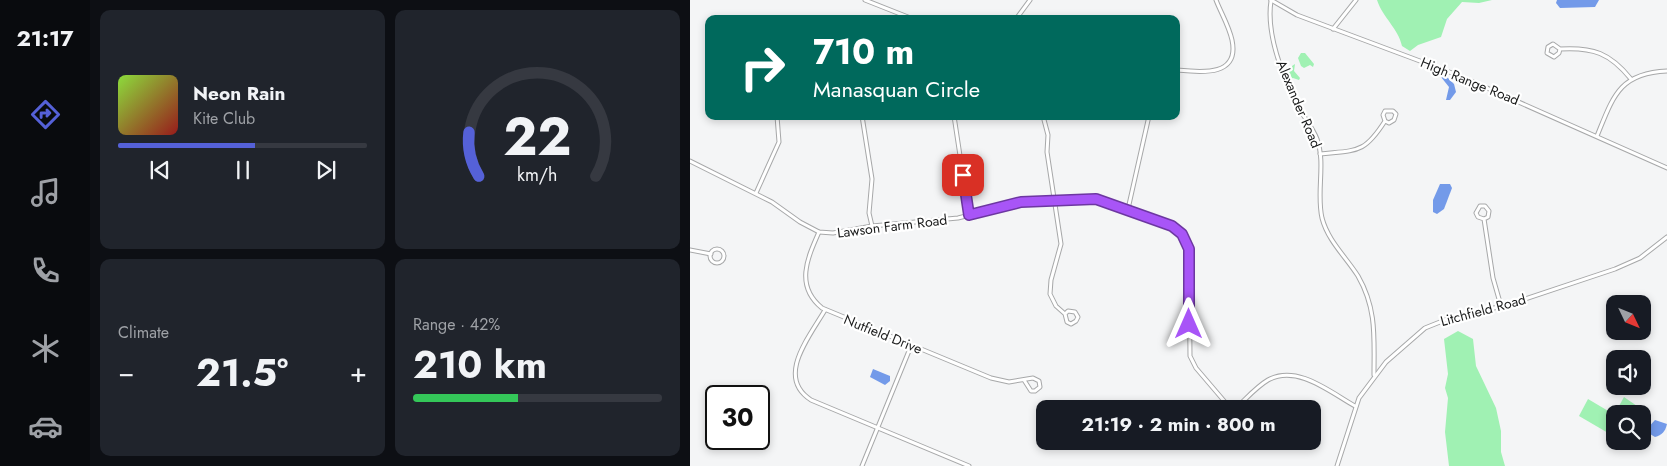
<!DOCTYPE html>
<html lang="en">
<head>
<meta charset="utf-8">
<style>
  body { margin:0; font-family:Jost,sans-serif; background:#20242c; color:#f1f3f6; height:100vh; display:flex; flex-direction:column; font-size:19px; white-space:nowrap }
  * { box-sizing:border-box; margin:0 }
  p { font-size:16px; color:#9ea1a6 }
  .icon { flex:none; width:28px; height:28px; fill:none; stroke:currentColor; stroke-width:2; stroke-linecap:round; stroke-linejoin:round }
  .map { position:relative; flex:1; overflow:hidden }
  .sheet { display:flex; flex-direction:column; gap:10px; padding:10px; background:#0d0f14; width:600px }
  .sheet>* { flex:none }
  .guide { position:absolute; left:15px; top:15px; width:475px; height:105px; border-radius:10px; box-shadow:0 2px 8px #0003; background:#00695c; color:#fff; overflow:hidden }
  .needle { width:32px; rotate:133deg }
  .buttons { position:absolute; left:916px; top:295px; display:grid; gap:10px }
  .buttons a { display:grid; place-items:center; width:45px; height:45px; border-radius:10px; background:#171b24; box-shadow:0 2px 8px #0003; font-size:25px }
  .speed { position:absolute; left:15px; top:385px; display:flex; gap:10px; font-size:25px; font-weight:700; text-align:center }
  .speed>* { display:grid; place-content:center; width:65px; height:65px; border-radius:50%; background:#171b24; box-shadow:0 2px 8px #0003; line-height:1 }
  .speed .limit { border:2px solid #111; border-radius:8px; background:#fff; color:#111 }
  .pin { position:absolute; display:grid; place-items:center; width:42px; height:42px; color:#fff; margin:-21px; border-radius:10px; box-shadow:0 2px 8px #0006 }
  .me { position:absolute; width:55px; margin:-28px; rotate:0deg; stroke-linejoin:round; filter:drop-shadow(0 0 4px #0008) }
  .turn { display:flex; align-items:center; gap:18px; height:105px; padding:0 25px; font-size:22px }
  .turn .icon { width:65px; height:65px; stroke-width:2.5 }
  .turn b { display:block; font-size:35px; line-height:42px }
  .big { font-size:38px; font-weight:700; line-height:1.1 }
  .sheet .tile { flex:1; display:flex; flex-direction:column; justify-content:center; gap:8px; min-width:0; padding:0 18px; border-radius:10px; background:#20242c }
  .sheet .dial { align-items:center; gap:0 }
  .dial svg { height:130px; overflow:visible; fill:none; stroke:#363941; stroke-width:7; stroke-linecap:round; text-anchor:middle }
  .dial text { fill:#f1f3f6; stroke:none }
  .song { display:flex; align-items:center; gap:15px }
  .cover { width:60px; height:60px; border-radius:8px; background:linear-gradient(135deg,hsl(90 70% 55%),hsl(0 70% 35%)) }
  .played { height:5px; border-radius:2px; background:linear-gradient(90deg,#5561d8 55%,#363941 55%) }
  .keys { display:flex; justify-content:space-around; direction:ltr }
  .heat { display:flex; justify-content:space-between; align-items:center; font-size:28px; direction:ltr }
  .charge { height:8px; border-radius:4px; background:linear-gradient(90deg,#34c759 42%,#363941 0) }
  .sheet .tiles { flex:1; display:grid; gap:10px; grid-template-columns:repeat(2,1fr) }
  .trip { position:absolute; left:346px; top:400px; width:285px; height:50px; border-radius:10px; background:#171b24; box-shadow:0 2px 8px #0003; font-weight:700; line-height:50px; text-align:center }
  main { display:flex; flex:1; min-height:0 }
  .dock { display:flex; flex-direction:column; width:90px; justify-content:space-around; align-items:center; background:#090b0e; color:#9ea1a6 }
  .dock .icon { width:35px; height:35px }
  .dock .selected { color:#5561d8 }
  .dock b { font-size:22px; color:#f1f3f6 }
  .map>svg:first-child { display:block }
</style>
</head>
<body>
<main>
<nav class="dock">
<b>21:17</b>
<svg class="icon selected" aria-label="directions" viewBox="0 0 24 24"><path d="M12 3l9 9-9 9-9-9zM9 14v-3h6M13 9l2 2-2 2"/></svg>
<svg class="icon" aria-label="music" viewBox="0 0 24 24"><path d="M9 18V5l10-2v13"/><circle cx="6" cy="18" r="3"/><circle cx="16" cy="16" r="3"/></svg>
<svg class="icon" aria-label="phone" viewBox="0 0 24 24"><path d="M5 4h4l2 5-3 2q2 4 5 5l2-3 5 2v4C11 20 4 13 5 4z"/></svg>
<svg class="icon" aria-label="climate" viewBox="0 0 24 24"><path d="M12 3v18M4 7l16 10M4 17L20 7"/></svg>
<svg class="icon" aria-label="car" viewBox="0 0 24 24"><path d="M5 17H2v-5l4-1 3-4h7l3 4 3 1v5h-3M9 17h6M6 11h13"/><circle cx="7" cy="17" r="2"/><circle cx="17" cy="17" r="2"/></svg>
</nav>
<section class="sheet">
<div class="tiles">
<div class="tile">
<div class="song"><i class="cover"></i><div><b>Neon Rain</b><p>Kite Club</p></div></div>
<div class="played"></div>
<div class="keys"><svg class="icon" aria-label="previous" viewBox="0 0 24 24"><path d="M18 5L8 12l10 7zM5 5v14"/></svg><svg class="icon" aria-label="pause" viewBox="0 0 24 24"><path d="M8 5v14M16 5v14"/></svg><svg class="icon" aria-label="next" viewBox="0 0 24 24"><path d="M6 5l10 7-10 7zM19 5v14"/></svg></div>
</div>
<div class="tile dial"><svg viewBox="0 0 100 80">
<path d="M14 69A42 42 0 1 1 86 69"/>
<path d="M14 69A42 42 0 0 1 8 42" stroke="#5561d8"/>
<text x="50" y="56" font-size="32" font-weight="700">22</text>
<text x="50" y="72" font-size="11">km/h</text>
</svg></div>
<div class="tile"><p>Climate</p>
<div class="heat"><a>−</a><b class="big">21.5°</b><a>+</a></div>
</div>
<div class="tile"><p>Range · 42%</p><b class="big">210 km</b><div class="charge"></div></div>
</div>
</section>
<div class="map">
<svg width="977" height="466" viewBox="0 0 977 466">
  <rect width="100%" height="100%" fill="#f4f5f6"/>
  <g fill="#a0f1b3">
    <path d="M687 0H802L789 3 772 2 757 19 751 37 728 45 720 51 712 46C708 28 693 18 687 0Z"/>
    <path d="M611 53H615L624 64 623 67 620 65 614 68 611 66 608 58Z"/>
    <path d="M605 64 604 71 610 78 609 80 603 78 599 79 594 66 599 68Z"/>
    <path d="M768 331 783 339 786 366 806 408 811 431V452L815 466H759L755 432 758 398 755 388 758 374 754 339Z"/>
    <path d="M934 397 947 406 941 414 930 413 929 406Z"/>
    <path d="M898 399 925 415V437L889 416Z"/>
  </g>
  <g fill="#739ae9">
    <path d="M867 0H909L905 7 870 8 866 3Z"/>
    <path d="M755 75 764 84 766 92 760 100H756L759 87 751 77Z"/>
    <path d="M750 184H760L762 188 754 209 747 214 743 212V200Z"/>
    <path d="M183 369 200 376V381L195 385 180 377Z"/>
    <path d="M965 420 977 424C975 432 972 435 965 437L955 431Z"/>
  </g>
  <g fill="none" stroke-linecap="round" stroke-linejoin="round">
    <defs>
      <g id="minor">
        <path d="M175 0 223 19"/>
        <path d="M581 0 607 15 770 76 977 168"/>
        <path d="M581 1C576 33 592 74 606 103 612 115 622 126 627 139 636 164 626 192 632 218 638 241 656 257 668 276 687 309 684 338 684 375"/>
        <path d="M326 19 340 0"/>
        <path d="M643 29 666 0"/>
        <path d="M870 49 869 53 864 57 857 53 858 47 863 44 870 49C903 47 920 53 941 79"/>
        <path d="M486 70C509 72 550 78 542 40 539 26 531 13 526 0"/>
        <path d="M172 116 182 179 179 213 182 226"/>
        <path d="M264 116 279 215"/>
        <path d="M353 116 358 135 357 152 371 244 361 280 360 294 366 306 375 314 377 322 381 324 386 321 388 317 385 312 378 311 375 314"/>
        <path d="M907 136C923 97 929 73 977 71"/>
        <path d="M630 154C667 150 674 154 695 121L699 123 704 120 706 114 703 111H695L693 115 695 121"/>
        <path d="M0 161 82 202 110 222 129 232 143 233 182 226 268 218 331 202 406 199 429 206 485 227 494 237 499 249 500 356 506 368 541 409"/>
        <path d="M66 193 89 142 87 116"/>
        <path d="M438 209 459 116"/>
        <path d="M794 219 798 217 799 211 795 206H790L786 213 788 217 794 219 803 278 811 306"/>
        <path d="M129 232C117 259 105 286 132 308L301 378 319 382 343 378 349 381 350 387 345 391H341L334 380"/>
        <circle cx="27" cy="256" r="7"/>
        <path d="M0 250 21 254"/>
        <path d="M135 310C120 336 85 377 121 400L279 466"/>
        <path d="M545 409C556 399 566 387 578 380 607 364 640 392 665 406"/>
        <path d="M172 466 221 346"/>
        <path d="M647 466 669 398 696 362 735 328 760 318 817 305 925 269 950 258 977 237"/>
      </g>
    </defs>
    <use href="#minor" stroke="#a7a8a9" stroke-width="5"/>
    <use href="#minor" stroke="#fff" stroke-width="3"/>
  </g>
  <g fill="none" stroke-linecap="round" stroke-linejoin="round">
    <defs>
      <path id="route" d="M273 175 279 215 331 202 406 199 482 226 492 234 499 249V324"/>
    </defs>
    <use href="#route" stroke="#6d37a1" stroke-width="12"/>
    <use href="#route" stroke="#a855f7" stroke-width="9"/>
  </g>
  <g text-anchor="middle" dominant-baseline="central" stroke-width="4.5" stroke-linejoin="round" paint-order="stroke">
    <g font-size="14" fill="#1a1b1b" stroke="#fff">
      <text transform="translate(780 81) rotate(22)">High Range Road</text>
      <text transform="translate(609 104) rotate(67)">Alexander Road</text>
      <text transform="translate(202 226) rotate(-7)">Lawson Farm Road</text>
      <text transform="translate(793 310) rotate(-15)">Litchfield Road</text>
      <text transform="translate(193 334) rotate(22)">Nutfield Drive</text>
    </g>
  </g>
</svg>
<div class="buttons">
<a><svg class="needle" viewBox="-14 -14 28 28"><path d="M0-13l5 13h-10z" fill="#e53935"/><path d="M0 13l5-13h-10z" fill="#9ea1a6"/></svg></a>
<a><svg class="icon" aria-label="sound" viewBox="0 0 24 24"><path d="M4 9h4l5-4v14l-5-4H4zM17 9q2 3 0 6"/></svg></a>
<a><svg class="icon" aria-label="search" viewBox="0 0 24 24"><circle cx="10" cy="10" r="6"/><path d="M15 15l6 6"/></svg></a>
</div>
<div class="speed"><div class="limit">30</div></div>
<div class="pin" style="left:273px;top:175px;background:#d93025"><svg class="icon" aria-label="arrive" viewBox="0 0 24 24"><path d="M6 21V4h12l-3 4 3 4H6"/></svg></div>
<svg class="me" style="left:499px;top:324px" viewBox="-20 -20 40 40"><path d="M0-17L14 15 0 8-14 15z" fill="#a855f7" stroke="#fff" stroke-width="4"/></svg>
<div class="trip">21:19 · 2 min · 800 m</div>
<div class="guide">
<div class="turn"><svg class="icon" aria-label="right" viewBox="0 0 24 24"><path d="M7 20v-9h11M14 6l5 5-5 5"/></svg><div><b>710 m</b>Manasquan Circle</div></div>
</div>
</div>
</main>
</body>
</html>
